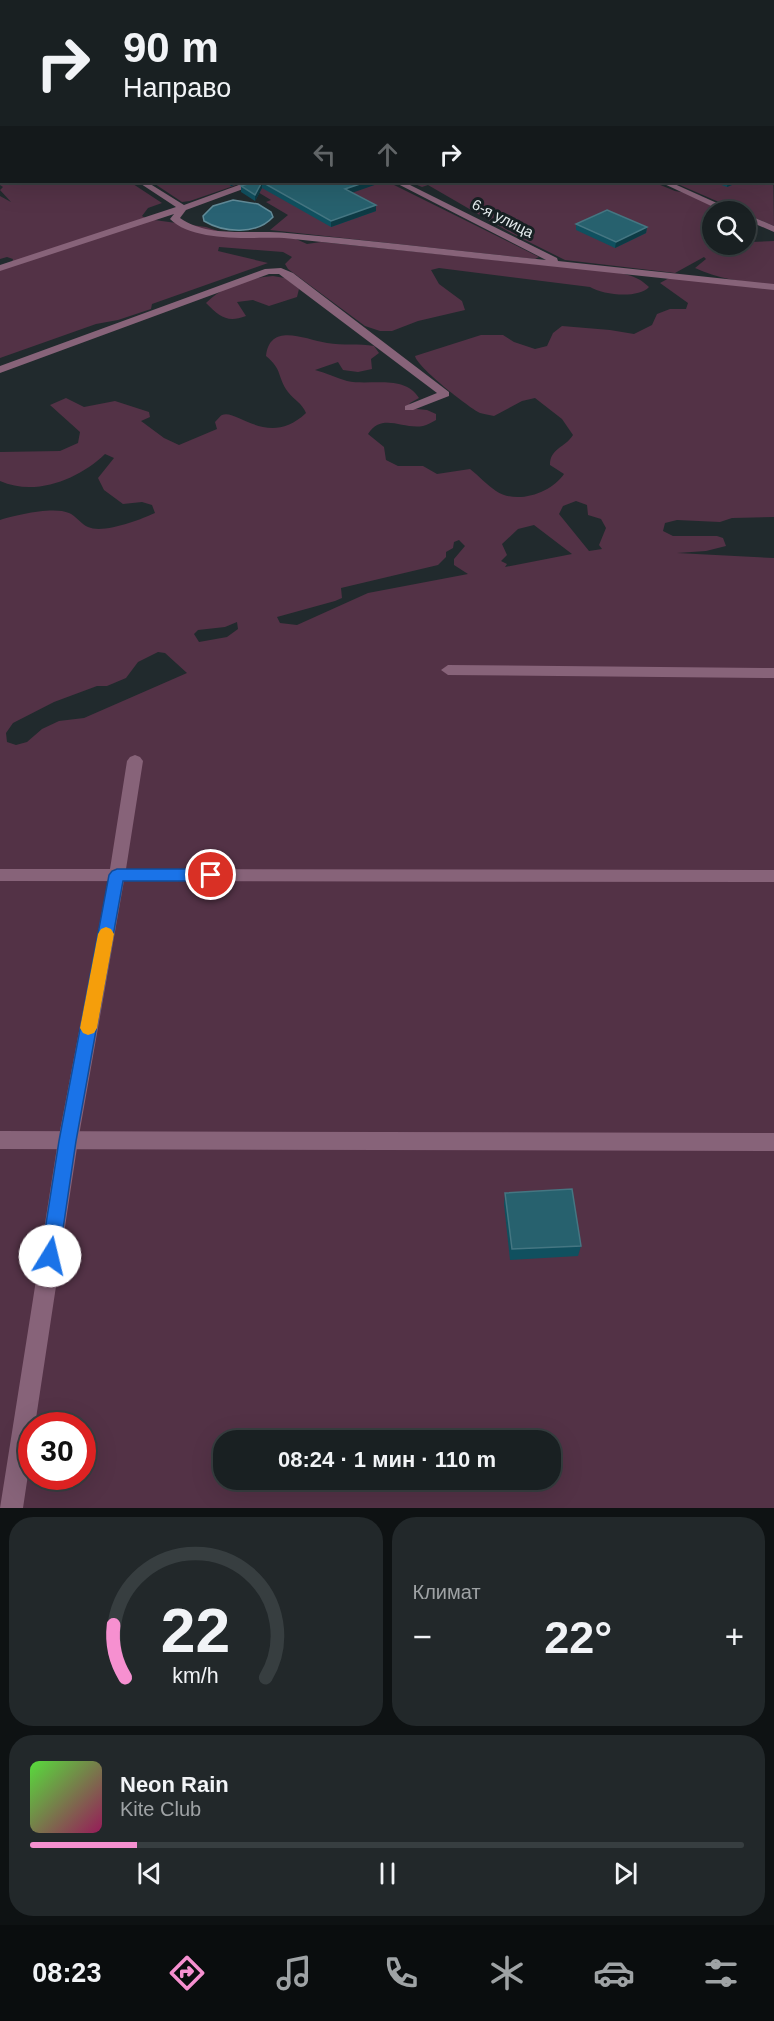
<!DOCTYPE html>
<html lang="ru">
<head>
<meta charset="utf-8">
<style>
  body { margin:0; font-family:Arial,sans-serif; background:#22282a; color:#f1f3f6; height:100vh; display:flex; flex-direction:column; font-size:22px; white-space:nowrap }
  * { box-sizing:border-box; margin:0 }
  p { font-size:20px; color:#9fa3a5 }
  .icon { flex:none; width:33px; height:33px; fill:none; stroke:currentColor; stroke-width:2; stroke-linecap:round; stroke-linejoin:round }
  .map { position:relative; height:1508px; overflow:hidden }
  .panel { display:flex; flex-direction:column; gap:9px; padding:9px; background:#0e1213; flex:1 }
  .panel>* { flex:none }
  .banner { position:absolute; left:0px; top:0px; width:774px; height:183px; box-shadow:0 6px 24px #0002,0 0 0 2px #373e40; background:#192022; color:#f1f3f6; overflow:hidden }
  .fabs { position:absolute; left:702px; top:201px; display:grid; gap:12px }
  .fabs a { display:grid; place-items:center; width:54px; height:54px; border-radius:50%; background:#192022; box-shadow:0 6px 24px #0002,0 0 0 2px #373e40; font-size:30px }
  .speed { position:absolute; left:18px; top:1412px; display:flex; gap:12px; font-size:30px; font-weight:700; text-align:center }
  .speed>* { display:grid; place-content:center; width:78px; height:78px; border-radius:50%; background:#192022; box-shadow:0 6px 24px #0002,0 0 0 2px #373e40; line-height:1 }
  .speed .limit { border:9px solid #d22; background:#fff; color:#111 }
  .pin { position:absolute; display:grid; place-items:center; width:51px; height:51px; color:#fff; margin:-26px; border:3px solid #fff; border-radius:50%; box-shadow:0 2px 6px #0007 }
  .me { position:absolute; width:66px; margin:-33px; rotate:9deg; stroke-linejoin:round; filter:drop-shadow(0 0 4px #0008) }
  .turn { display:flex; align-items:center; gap:21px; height:126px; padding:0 24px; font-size:27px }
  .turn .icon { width:78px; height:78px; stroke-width:2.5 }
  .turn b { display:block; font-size:42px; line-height:51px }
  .lanes { display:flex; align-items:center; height:57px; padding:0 24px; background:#0003; justify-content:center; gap:30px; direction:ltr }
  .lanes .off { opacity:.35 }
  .big { font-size:45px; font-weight:600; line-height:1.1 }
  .panel .widget { flex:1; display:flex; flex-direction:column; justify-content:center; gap:9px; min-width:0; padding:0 21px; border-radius:24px; background:#22282a }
  .panel .dial { align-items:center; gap:0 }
  .dial svg { height:156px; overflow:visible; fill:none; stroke:#373e40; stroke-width:7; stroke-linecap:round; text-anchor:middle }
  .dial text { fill:#f1f3f6; stroke:none }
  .song { display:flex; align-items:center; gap:18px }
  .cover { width:72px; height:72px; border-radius:9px; background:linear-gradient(135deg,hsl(110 70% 55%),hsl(330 70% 35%)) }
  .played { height:6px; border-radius:3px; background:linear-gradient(90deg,#f690d0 15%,#373e40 15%) }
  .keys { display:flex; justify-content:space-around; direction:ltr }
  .heat { display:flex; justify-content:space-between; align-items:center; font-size:33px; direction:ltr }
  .panel .tiles { flex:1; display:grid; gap:9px; grid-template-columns:1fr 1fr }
  .widget:last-child { grid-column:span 2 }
  .trip { position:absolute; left:213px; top:1430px; width:348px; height:60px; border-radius:24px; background:#192022; box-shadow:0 6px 24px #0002,0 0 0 2px #373e40; font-weight:600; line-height:60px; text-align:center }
  .tab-bar { display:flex; height:96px; justify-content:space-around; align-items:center; background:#0a0d0e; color:#9fa3a5 }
  .tab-bar .icon { width:42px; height:42px }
  .tab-bar .selected { color:#f690d0 }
  .tab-bar b { font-size:27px; color:#f1f3f6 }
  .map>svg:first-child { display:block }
</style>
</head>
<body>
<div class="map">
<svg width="774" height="1508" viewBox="0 0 774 1508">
  <rect width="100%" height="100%" fill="#212a2d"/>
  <g fill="#533246" fill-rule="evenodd">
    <path d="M0 96 2 182H130L162 203 148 208 142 216 147 219 206 227 224 233H253L296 239 307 244 321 242 603 271C621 273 636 274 649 287 638 299 603 295 590 287L439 268 431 270 439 284 462 301 465 310 418 321 392 331H380L365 326 288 269 285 264 292 257 283 252 219 247 218 251 268 263 152 304 151 309 118 320 96 324 0 358V269L11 266 13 259 7 257 0 259V196L11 202 0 190 3 187 0 185Z"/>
    <path d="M773 165 774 226 673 182H772Z"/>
    <path d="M152 182H245L190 201 182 202Z"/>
    <path d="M262 182H388L539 257 535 259 270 230 288 215 266 202 271 200 248 186Z"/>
    <path d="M410 182H653L675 191 687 193 724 211 712 212V244L738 245 733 248 751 242 774 241V285C747 282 720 280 695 268L706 259 704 257 675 273 565 260 511 233 428 185 422 187Z"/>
    <path d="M273 276 285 278 299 289 297 297 269 306 253 300 237 302 246 316C227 323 220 317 206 303 222 286 249 278 273 276Z"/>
    <path d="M671 277 774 289V517L732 518 720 522 677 520 665 523 663 531 673 536H717L723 538 726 546 706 551 677 553 774 558V1508H0V520C15 515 54 506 69 513 76 516 81 524 88 527 103 534 140 520 155 513L152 505 142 502 123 504 104 490 98 478 114 458 105 454C79 479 36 497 0 481V452L60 451 78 443 80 432 50 405 66 398 84 407 115 401 149 412 150 417 141 421 164 438 179 445 217 429 215 422C217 420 220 416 222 415 237 408 268 449 306 413 302 403 294 400 288 392 277 377 283 370 266 356 270 322 304 339 327 343 343 346 359 343 374 346L379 353 371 359 372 369 358 372 343 370 338 362 315 370C326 373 337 378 347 381 370 386 404 374 419 398L410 403 407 408 427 410 436 414V420C432 422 427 425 423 426 403 430 382 412 368 434L384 447 386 460 398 466H423L437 474 470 469C479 476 487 485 496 491 517 505 551 493 564 474L550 465C550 448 565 448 573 435L562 419 535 398 522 401 494 416C489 415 484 414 480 413 468 407 417 367 415 356L481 335H503L514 342 535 349 547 346 553 333 562 326 610 330 634 334 652 325 657 314 670 309H686L688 303 660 283ZM576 501 587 505 588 515 601 519 606 528 599 545 602 549 589 551 559 514 563 506ZM534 525 572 554 505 567 507 564 501 561 507 555 502 544 518 529ZM459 540 465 546 454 559V565L468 574 368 593 297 625 280 623 277 617 335 601 342 598 341 588 438 565 446 557V552L453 548 454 542ZM237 622 238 629 227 637 199 642 194 634 198 630 225 627ZM158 652 165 653 187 673 84 718 59 721 42 729 27 742 16 745 7 742 6 733 13 723 54 702 97 686H107L126 678 138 662ZM32 1425H82V1476H32ZM224 1440H550V1479H224Z"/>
  </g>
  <path fill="#296273" stroke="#618b98" stroke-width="1.5" d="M233 200 258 204 271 212 273 217C257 235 224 233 204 221L203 216 213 206Z"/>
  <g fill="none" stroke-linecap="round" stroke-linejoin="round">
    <g fill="#876379" fill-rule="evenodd">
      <path d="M43 0H51L52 2H44Z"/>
      <path d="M239 0H247L249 2H240Z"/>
      <path d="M352 0H360L362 2H353Z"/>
      <path d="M546 0H554L556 2H547Z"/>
      <rect x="772" y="75" width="2" height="4"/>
      <rect x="0" y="89" width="2" height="5"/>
      <rect x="772" y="159" width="2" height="6"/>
      <path d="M138 182H147L184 205 247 182H258L257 184 186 210 180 218C210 239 253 229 287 233 374 241 460 251 546 260L394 182H404L557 258 558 261 774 284V290L284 238C252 237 194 243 170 219L174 214 0 271V265L176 207Z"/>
      <path d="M660 182H670L737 212H724Z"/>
      <path d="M746 214 774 226V232L746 220Z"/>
      <path d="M281 268 293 273 449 392V396L413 410H405V406L437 393 279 274H269L0 373V366L265 269Z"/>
      <path d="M448 665 774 668V678L448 675 441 670Z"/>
      <path d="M135 755 140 757 143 761 126 869 774 870V882L0 881V869H110L127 761 130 757Z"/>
      <path d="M0 1131 774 1133V1151L0 1149Z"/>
    </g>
    <path fill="#876379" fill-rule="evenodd" d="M117 869 123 870 125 875 78 1141 35 1425H32V1448L23 1508H0L58 1141 109 875 111 870Z"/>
  </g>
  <g fill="#10505f">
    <path d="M610 0H774V33H772V2H613Z"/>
    <path d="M224 182H242L231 186Z"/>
    <path d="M254 182H383L352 192 376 211 331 227 262 188 255 201 241 192V186Z"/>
    <path d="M713 182H739L727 187Z"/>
    <path d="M576 224 647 227 646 233 615 248 576 230Z"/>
    <path d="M505 1193 581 1246 578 1256 510 1260 504 1204Z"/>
  </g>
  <g fill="#0d3a44">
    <path d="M675 0H683V2H670Z"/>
    <path d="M230 182H242L231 186Z"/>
    <path d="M262 182V188L255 201V195Z"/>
    <path d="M366 182H383L346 195 345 189Z"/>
    <path d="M728 182H739L727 187Z"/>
    <path d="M376 205V211L331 227V221Z"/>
    <path d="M647 227 646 233 615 248 616 242Z"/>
  </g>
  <g fill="#27616e" stroke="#457682" stroke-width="1.5">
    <path d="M0 0H17L20 2H2V11H1H2V82L0 81Z"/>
    <path d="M623 0H675L670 2H626Z"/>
    <path d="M691 0H774V28H772V2H695Z"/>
    <path d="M772 35H774V50L772 49Z"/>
    <path d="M254 182H366L345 189 376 205 331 221 262 182 255 195 241 186Z"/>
    <path d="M607 210 647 227 616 242 576 224Z"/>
    <path d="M572 1189 581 1246 512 1249 505 1193Z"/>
  </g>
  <path fill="#1a73e8" stroke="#114b97" stroke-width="1.5" d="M117 869H211L216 871 218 875 216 879 211 881H123L76 1141 59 1256 57 1262 50 1265 43 1262 41 1256 59 1141 109 875 112 871Z"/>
  <path fill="#f59e0b" d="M106 927 111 929 114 934 97 1028 94 1033 88 1035 83 1033 80 1028 98 934 101 929Z"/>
  <g text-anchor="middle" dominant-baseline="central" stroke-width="6" stroke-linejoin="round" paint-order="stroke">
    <g font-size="15" fill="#e5ecee" stroke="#172023">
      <text transform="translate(503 218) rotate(27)">6-я улица</text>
    </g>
  </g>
</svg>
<div class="fabs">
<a><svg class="icon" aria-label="search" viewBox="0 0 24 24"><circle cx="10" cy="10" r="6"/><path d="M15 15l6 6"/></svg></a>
</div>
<div class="speed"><div class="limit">30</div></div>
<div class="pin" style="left:211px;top:875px;background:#d93025"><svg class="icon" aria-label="arrive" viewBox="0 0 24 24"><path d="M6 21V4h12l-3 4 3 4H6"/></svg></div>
<svg class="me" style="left:50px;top:1256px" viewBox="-20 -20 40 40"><circle r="19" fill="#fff"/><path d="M0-13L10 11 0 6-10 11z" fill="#1a73e8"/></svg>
<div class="trip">08:24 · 1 мин · 110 m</div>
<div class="banner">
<div class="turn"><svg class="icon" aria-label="right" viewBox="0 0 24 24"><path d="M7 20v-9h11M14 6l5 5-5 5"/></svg><div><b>90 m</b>Направо</div></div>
<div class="lanes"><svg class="icon off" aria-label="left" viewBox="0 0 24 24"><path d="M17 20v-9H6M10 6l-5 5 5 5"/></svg><svg class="icon off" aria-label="ahead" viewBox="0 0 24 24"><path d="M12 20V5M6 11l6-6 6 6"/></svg><svg class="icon" aria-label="right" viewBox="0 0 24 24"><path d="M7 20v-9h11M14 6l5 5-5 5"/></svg></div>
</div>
</div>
<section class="panel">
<div class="tiles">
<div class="widget dial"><svg viewBox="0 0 100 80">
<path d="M14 69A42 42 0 1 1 86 69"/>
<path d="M14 69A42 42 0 0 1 8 42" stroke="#f690d0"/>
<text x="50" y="56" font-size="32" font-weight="700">22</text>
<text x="50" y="72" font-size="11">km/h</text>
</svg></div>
<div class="widget"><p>Климат</p>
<div class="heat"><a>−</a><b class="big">22°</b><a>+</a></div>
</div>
<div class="widget">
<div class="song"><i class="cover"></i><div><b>Neon Rain</b><p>Kite Club</p></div></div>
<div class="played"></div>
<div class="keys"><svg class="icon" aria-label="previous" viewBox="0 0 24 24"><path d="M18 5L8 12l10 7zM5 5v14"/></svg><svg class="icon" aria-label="pause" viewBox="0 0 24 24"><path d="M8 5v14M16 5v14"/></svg><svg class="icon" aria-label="next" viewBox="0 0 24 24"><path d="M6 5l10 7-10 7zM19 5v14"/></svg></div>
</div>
</div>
</section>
<nav class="tab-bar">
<b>08:23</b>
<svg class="icon selected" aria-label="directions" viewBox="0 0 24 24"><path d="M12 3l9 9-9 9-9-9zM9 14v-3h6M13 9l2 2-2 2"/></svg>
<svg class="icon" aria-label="music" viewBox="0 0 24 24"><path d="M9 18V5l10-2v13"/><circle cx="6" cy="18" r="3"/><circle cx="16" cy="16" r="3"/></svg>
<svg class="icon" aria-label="phone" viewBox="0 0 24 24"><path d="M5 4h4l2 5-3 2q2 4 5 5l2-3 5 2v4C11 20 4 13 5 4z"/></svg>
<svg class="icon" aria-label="climate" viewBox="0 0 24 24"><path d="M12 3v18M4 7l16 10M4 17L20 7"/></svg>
<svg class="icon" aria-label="car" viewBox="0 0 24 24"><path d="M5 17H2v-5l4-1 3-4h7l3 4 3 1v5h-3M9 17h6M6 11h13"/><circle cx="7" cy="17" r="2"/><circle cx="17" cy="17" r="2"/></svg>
<svg class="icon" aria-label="filters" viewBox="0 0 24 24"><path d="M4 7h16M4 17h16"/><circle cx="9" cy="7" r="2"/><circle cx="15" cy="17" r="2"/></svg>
</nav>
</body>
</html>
